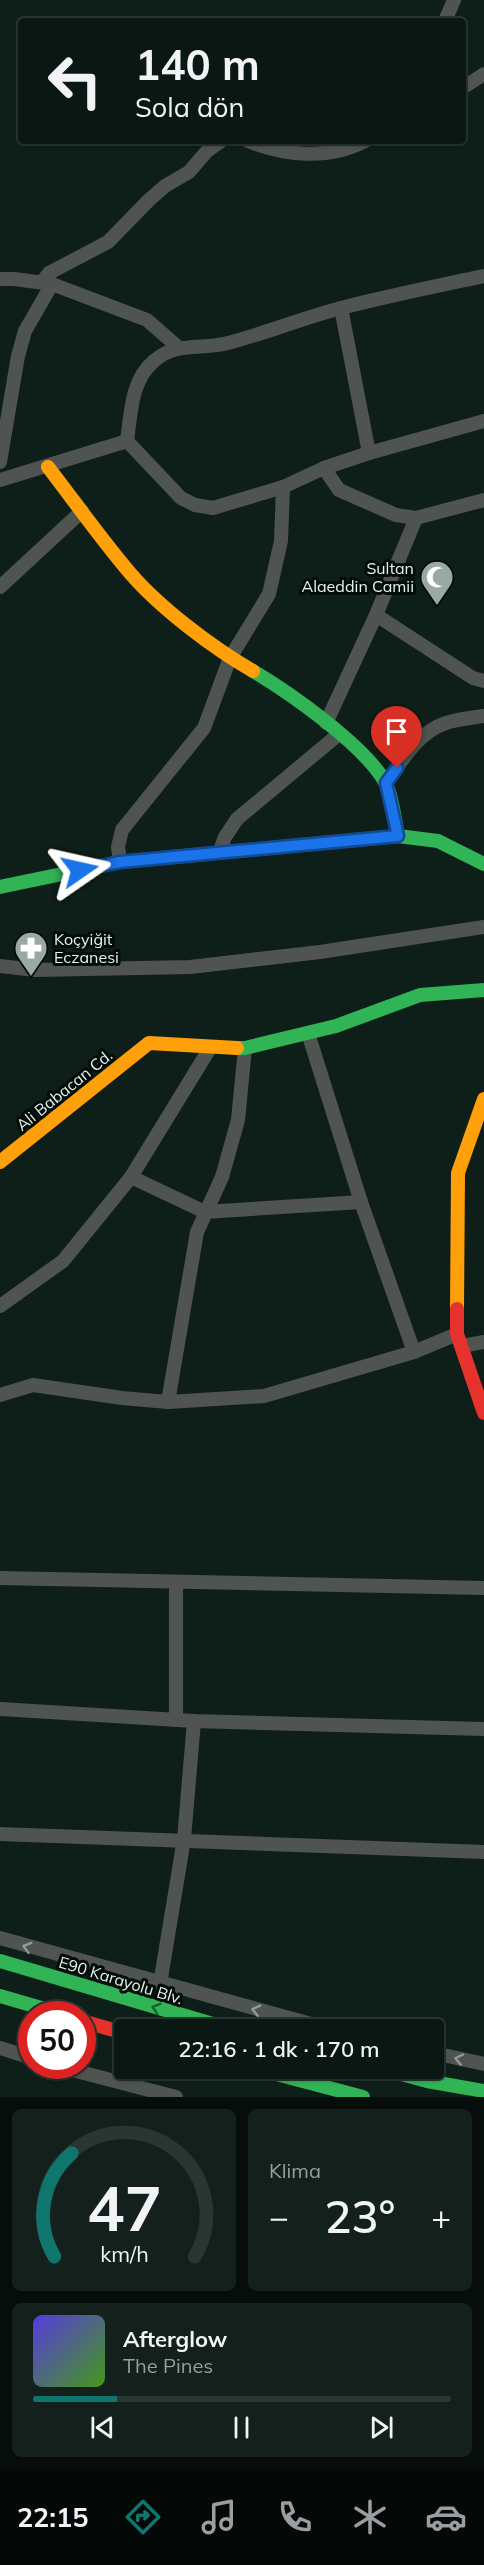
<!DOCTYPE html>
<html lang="tr">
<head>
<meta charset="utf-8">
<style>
  body { margin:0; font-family:Mulish,sans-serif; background:#13201c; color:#f1f3f6; height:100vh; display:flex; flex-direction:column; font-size:22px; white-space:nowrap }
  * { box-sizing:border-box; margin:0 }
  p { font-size:20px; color:#999fa0 }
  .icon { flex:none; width:33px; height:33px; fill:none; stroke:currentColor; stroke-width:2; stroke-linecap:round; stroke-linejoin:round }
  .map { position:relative; height:2097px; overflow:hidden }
  .drawer { display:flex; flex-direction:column; gap:12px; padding:12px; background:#060d0a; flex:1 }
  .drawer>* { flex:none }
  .banner { position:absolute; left:18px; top:18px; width:448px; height:126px; border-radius:6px; box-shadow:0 2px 4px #0004,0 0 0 2px #2a3633; background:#0a1713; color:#f1f3f6; overflow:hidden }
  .speed { position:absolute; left:18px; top:2001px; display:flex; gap:12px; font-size:30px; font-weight:700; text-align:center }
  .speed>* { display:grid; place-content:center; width:78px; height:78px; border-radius:50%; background:#0a1713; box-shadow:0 2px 4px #0004,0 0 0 2px #2a3633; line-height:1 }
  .speed .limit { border:9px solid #d22; background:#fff; color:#111 }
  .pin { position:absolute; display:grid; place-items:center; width:51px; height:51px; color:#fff; margin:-62px -26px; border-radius:50% 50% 50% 0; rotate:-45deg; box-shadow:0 0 6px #0007 }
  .pin .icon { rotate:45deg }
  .me { position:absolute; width:66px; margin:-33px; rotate:79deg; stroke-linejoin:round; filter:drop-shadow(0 0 4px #0008) }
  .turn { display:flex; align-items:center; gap:21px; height:126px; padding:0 18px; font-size:27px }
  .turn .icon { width:78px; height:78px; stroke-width:2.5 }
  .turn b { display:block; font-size:42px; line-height:51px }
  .big { font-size:45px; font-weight:600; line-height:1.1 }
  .drawer .card { flex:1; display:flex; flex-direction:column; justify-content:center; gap:9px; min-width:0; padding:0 21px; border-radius:9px; background:#13201c }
  .drawer .dial { align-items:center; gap:0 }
  .dial svg { height:156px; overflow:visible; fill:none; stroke:#2a3633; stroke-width:7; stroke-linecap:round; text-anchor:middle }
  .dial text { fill:#f1f3f6; stroke:none }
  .song { display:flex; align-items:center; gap:18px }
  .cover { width:72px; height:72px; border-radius:9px; background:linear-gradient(135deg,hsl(250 70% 55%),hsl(100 70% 35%)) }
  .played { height:6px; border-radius:3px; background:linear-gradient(90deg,#0f766e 20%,#2a3633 20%) }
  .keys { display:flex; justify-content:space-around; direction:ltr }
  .heat { display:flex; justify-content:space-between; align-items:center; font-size:33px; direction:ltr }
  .drawer .tiles { flex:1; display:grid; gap:12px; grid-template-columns:1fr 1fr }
  .card:last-child { grid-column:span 2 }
  .trip { position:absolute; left:114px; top:2019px; width:330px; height:60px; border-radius:6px; background:#0a1713; box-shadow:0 2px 4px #0004,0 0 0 2px #2a3633; font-weight:600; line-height:60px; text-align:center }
  .tab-bar { display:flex; height:96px; justify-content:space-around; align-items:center; background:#040908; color:#999fa0 }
  .tab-bar .icon { width:42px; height:42px }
  .tab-bar .on { color:#0f766e }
  .tab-bar b { font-size:27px; color:#f1f3f6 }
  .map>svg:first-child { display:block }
</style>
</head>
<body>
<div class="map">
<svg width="484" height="2097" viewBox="0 0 484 2097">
  <rect width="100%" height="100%" fill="#0e1f19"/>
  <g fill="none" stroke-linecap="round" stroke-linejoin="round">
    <g stroke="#4f5450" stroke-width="14">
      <path d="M445 21 454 0"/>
      <path d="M464 87 484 74"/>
      <path d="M248 141C286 156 328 160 365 141"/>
      <path d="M0 279H14L52 284 147 320 178 347"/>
      <path d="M42 282 49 273 108 242 149 200 165 186 189 172 207 151 221 141"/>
      <path d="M341 308 369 453"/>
      <path d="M127 441C131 413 131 380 154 361 176 341 202 350 228 343 266 333 303 318 341 308 388 296 437 286 484 276"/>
      <path d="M127 441 181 498 195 505 213 508 283 487 324 468 369 453 484 421"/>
      <path d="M0 462 18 356 25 331 52 284"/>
      <path d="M324 468 339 490 396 515 416 518 484 500"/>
      <path d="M0 480 127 441"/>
      <path d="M0 587 82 511"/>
      <path d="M376 615 473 678 484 681"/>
      <path d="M326 723 376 615 416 518"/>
      <path d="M386 783C402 761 418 732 446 723 458 719 472 718 484 716"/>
      <path d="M219 853 225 837 237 819 339 734"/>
      <path d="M120 862 118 847 122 830 204 728 230 658 269 594 281 541 283 487"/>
      <path d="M0 966 35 970 190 967 320 952 484 927"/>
      <path d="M308 1033 361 1202 414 1352"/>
      <path d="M131 1177 205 1212 361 1202"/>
      <path d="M0 1306 63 1261 131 1177 210 1048"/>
      <path d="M462 1346 484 1342"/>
      <path d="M0 1395 33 1385 122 1398 168 1402 264 1396 414 1352 457 1334"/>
      <path d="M168 1402 197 1232 222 1177 238 1120 245 1048"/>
      <path d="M0 1578 484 1588"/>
      <path d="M176 1582V1720"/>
      <path d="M0 1709 194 1721 484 1729"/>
      <path d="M0 1834 484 1852"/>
      <path d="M0 1938 333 2030"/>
      <path d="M160 1984 184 1839 194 1721"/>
      <path d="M0 2048 32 2058"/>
      <path d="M434 2053 484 2064"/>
      <path d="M57 2066 176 2097"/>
    </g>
    <g stroke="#30b455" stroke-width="14">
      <path d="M253 671C290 693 364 745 385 782 392 794 395 821 398 836"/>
      <path d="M0 887 120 862 398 836 438 841 484 864"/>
      <path d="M237 1048H245L336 1026 420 995 484 990"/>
      <path d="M0 1961 233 2030"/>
      <path d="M0 1996 62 2014"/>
      <path d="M254 2068 363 2097"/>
      <path d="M379 2068 427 2081 484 2091"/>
    </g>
    <g stroke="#ff9f0a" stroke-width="14">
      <path d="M48 467C75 502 101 539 130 573 160 608 213 648 253 671"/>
      <path d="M0 1162 149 1043 237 1048"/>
      <path d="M457 1309 458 1173 484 1099"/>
    </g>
    <g stroke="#e5322d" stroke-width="14">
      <path d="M457 1309V1334L484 1413"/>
      <path d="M82 2021 124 2033"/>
    </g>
  </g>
  <defs><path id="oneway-chevron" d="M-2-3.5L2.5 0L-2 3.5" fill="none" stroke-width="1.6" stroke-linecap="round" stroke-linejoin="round" transform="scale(1.5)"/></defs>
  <g stroke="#929c97">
    <use href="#oneway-chevron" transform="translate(27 1947) rotate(-164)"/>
    <use href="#oneway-chevron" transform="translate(256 2010) rotate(-166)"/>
    <use href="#oneway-chevron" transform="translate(459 2059) rotate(-168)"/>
  </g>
  <use stroke="#1a602e" href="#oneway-chevron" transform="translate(156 2008) rotate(-163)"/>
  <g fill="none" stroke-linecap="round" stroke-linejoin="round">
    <defs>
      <path id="route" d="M80 870 120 862 398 836 386 783 397 768"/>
    </defs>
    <use href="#route" stroke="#114b97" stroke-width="15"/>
    <use href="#route" stroke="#1a73e8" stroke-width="10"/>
  </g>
  <defs>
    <symbol id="mosque-pin" viewBox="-11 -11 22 30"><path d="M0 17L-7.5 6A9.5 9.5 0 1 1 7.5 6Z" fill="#99aaa3" stroke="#030c08"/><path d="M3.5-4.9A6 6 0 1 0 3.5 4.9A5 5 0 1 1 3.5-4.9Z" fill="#fff"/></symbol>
    <symbol id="pharmacy-pin" viewBox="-11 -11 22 30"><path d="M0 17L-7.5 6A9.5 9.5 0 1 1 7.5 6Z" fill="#99aaa3" stroke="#030c08"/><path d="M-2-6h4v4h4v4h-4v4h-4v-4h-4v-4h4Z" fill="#fff"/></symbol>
  </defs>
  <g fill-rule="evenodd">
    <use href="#mosque-pin" x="418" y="558" width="38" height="52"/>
    <use href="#pharmacy-pin" x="12" y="929" width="38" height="52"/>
  </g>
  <g text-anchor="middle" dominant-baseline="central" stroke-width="6" stroke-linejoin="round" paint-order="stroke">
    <g font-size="16" fill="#e4f5ee" stroke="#030c08" text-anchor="end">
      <text x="414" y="568">Sultan<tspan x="414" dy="18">Alaeddin Camii</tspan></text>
      <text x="54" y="939" text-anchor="start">Koçyiğit<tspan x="54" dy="18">Eczanesi</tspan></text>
    </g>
    <g font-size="16" fill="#e4f5ee" stroke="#030c08">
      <text transform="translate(64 1090) rotate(-39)">Ali Babacan Cd.</text>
      <text transform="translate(121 1980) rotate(17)">E90 Karayolu Blv.</text>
    </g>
  </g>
</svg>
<div class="speed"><div class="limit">50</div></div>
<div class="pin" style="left:397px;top:768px;background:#d93025"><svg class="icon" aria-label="arrive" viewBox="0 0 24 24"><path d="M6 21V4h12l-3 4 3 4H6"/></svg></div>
<svg class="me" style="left:80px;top:870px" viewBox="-20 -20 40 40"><path d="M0-17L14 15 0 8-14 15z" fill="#1a73e8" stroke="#fff" stroke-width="4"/></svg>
<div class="trip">22:16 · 1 dk · 170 m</div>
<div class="banner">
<div class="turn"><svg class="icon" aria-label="left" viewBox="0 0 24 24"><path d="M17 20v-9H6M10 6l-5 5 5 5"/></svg><div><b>140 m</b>Sola dön</div></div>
</div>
</div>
<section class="drawer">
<div class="tiles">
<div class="card dial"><svg viewBox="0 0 100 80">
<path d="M14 69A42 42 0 1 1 86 69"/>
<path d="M14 69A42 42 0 0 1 23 16" stroke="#0f766e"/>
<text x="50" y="56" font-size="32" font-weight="700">47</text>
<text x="50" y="72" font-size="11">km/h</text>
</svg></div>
<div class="card"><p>Klima</p>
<div class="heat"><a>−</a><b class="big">23°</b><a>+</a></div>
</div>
<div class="card">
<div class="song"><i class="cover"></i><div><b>Afterglow</b><p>The Pines</p></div></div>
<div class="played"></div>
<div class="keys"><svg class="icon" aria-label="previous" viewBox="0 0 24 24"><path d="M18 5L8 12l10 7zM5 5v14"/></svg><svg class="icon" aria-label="pause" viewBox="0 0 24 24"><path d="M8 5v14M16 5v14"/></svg><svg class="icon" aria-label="next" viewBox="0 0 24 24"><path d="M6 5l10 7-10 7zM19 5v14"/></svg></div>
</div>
</div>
</section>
<nav class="tab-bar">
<b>22:15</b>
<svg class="icon on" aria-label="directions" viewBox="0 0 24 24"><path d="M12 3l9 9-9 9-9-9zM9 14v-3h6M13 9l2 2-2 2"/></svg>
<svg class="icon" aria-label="music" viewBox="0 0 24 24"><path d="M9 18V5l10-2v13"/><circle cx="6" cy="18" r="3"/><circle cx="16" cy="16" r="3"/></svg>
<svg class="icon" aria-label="phone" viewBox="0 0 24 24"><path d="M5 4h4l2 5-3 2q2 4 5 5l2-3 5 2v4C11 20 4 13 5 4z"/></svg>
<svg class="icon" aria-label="climate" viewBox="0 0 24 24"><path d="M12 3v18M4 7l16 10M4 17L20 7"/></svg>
<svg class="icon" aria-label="car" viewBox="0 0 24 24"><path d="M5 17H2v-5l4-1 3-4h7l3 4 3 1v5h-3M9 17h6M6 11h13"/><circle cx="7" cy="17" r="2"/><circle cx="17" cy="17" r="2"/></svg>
</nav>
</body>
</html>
